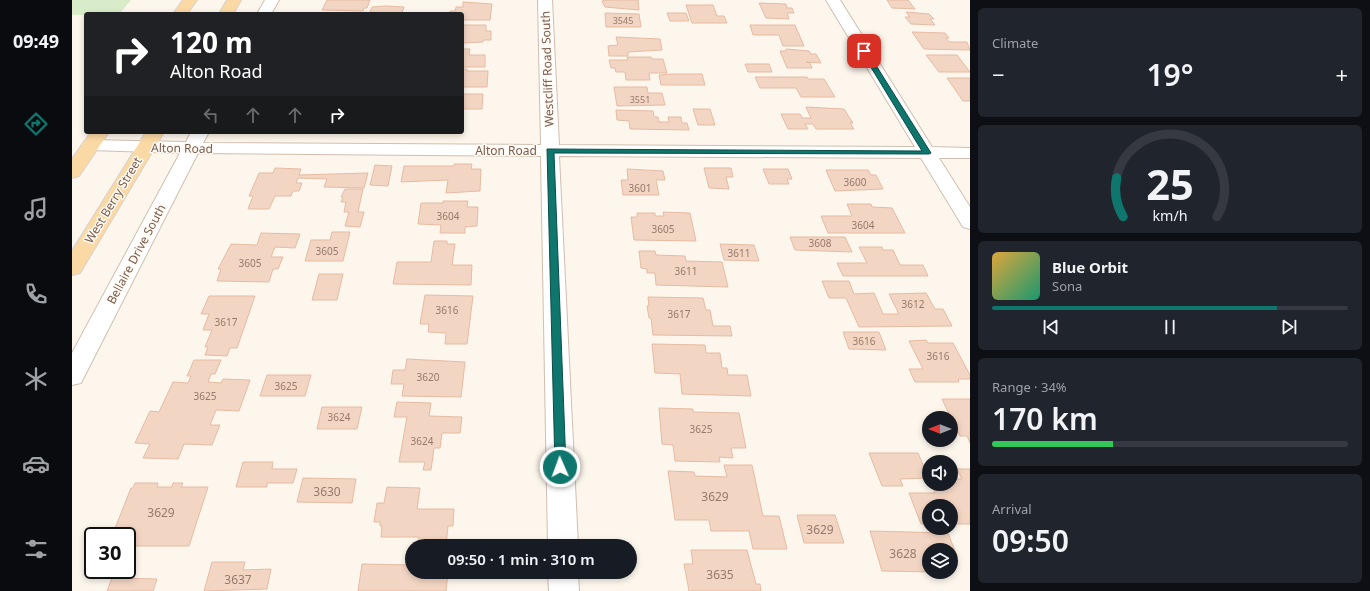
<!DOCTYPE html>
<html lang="en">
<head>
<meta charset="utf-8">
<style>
  body { margin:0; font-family:"Noto Sans",sans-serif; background:#20242c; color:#f1f3f6; height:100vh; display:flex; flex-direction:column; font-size:15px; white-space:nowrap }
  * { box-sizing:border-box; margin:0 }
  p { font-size:13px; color:#9ea1a6 }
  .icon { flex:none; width:22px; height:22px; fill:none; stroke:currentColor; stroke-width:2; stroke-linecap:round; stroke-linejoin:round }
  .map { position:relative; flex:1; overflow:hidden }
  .side { display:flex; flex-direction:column; gap:8px; padding:8px; background:#0d0f14; width:400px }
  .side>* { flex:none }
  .banner { position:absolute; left:12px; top:12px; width:380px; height:122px; border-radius:4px; box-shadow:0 2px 6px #0003; background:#202124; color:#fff; overflow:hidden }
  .needle { width:26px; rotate:270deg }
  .fabs { position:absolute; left:850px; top:411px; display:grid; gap:8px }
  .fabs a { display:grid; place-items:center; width:36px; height:36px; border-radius:50%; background:#171b24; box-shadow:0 2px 6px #0003; font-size:20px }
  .speed { position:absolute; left:12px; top:527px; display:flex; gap:8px; font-size:20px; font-weight:700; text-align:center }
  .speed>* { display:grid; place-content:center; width:52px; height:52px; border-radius:50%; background:#171b24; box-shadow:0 2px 6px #0003; line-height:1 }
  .speed .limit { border:2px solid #111; border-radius:6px; background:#fff; color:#111 }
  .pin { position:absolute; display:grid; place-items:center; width:34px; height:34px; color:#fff; margin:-17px; border-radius:8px; box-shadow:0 2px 6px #0006 }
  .me { position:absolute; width:44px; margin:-22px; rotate:358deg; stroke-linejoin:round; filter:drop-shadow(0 0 3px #0008) }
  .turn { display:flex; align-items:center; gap:14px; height:84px; padding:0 20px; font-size:18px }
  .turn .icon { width:52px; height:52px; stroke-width:2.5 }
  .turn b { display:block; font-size:28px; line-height:34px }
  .lanes { display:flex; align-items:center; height:38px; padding:0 20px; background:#0003; justify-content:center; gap:20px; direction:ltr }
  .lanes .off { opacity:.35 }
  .big { font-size:30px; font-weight:600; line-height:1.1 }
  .side .tile { flex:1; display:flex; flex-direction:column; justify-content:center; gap:6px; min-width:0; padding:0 14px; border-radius:6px; background:#20242c }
  .side .dial { align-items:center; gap:0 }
  .dial svg { height:104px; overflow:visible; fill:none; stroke:#363941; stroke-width:7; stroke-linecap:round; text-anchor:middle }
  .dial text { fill:#f1f3f6; stroke:none }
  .song { display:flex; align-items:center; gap:12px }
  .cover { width:48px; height:48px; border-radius:6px; background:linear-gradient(135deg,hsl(40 70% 55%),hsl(160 70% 35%)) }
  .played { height:4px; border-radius:2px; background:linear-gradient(90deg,#0f766e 80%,#363941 80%) }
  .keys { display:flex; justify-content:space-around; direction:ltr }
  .heat { display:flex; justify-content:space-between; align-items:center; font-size:22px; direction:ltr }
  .charge { height:6px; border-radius:3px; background:linear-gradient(90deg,#34c759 34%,#363941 0) }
  .trip { position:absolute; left:333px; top:539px; width:232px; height:40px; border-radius:20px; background:#171b24; box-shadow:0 2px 6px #0003; font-weight:600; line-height:40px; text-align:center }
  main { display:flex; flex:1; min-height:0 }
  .menu { display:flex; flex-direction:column; width:72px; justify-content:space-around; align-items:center; background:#090b0e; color:#9ea1a6 }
  .menu .icon { width:28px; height:28px }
  .menu .active { color:#0f766e }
  .menu b { font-size:18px; color:#f1f3f6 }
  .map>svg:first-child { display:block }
</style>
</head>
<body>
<main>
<nav class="menu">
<b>09:49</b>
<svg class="icon active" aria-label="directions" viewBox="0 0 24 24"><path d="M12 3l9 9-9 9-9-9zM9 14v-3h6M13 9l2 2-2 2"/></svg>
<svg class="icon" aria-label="music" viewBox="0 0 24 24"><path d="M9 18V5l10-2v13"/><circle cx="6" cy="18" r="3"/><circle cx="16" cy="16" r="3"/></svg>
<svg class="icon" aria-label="phone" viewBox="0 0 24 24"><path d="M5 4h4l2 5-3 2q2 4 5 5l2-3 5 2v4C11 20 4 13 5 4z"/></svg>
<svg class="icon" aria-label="climate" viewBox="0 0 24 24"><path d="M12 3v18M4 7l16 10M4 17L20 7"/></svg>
<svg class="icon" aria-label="car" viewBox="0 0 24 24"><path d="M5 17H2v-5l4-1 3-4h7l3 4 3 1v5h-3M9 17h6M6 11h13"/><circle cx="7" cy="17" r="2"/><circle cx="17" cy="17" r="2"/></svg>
<svg class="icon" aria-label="filters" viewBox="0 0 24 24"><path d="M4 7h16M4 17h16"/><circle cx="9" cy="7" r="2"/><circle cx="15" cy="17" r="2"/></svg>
</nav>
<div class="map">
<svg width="898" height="591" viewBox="0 0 898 591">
  <rect width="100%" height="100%" fill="#fdf6ec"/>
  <path fill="#d8ecc9" d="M0 0H59L47 14 0 15Z"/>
  <g fill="#f3d5c3" stroke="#e6bba3">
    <path d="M255 0H298L295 8H292L291 11 250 10Z"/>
    <path d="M532 0H566L567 10 533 7 530 1Z"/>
    <path d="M815 0H836L843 9 820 8Z"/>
    <path d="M391 2 420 4 418 20H390V14H378V11H383L384 7H391Z"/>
    <path d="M687 3 714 4 715 8H720L722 13H715L717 19 694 18Z"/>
    <path d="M614 5H641L645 16H652L655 23H620Z"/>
    <path d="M300 7 314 6 332 7 330 13 297 14Z"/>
    <path d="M834 12 857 14 862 19H858L863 25 839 24 833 17H838Z"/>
    <path d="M533 13 567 14 569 27H534Z"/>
    <path d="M595 13H614L617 21H598Z"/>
    <path d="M391 25H414V31H419V40H411V42L390 43Z"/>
    <path d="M678 25H723L732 46H711L707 35H681Z"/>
    <path d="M840 32 873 33 877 38H874L877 42H895L898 50 852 49Z"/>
    <path d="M544 37 588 39 590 50 556 52V56H537L536 46 546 45Z"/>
    <path d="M390 49H398L397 55H413V67H390Z"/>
    <path d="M714 49 737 51 739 54H744L749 63 734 62 738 63 740 68H715L708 51H714Z"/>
    <path d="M854 55H885L898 72H867Z"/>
    <path d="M555 57H579L580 59H591L595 73H577L578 80H554L553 72H544L543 68H539L537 60H556Z"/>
    <path d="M673 64H697L700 72H676Z"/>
    <path d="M390 69H395V71H416L415 87H391Z"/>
    <path d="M599 74H630L633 85H589L587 75Z"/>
    <path d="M683 77H735L736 79H752L763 97H729L724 88H688Z"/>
    <path d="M875 78H898V101H891Z"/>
    <path d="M542 87H575L576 93H590L593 105 545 106Z"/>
    <path d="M390 94H411L410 109H390Z"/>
    <path d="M734 107 772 109 781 123H778L782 129H744L741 124H733L736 129H716L709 114H728L730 118H739Z"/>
    <path d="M621 109H638L643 125H626Z"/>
    <path d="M544 110 581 111 582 117H586L587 122H597L596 117H609L610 123H615L617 130 558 129 557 121 545 120Z"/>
    <path d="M382 164H400L399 169H409L408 191 374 193 376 180 329 182 332 166H382Z"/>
    <path d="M303 165 320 166 316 186 298 185Z"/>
    <path d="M203 168 229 169 227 175 296 173 292 188 252 187 255 179 226 178 224 183H230L227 191H221L219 196H203L197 209H176L181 196H177L187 173H201Z"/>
    <path d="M632 168H659L661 177H654L657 189 637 188Z"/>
    <path d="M555 169 591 171 593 180H584L587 195H551L549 180H556Z"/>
    <path d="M691 169H716L720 179H715L717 184H697Z"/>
    <path d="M754 170H796L799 175H804L811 189 763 191Z"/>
    <path d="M273 189H291L286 212H292L288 227 273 226 277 212H272L274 202H269L271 197H269Z"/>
    <path d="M371 201H396L395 207H406L405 226 393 227V233H368L369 225 346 224 349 203H371Z"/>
    <path d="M775 204H799L800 207 820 208 833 233H756L749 216H780Z"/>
    <path d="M591 212 618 213 624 241 562 240 559 217H565V213H583V216H592Z"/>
    <path d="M260 232H278L271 261H233L239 240H258Z"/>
    <path d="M189 233 228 234 223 248 203 247 199 257H211L206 269H201L197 282 145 281 149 269H146L159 244 185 245Z"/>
    <path d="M718 237H773L780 252 723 250Z"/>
    <path d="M362 241H375V244H383L380 265H400L399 285 321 284 325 262H359Z"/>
    <path d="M648 244 682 245 687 261 652 260Z"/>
    <path d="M787 247H810L811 250H821L828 265H851L856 276H771L765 263H795Z"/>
    <path d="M567 251H583L584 255 613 256 614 261 650 262 656 287 584 285 583 273H575V269L569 268Z"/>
    <path d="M247 274H271L265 300H240Z"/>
    <path d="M750 281H777L782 294 802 293 811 314H827L817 294 854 293 863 309H871L880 326 787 327 774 298H757Z"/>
    <path d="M353 295 401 296 395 344H373L374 333 356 332 357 324H348Z"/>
    <path d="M137 296H183L165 348H158L155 356 133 355 136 347H133L140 330H131L137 314H129Z"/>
    <path d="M576 297 631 298 634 310H638L641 326H658L660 336 581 335 579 318H577L575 306H577Z"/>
    <path d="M771 332H807L814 350 777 349Z"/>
    <path d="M854 340 856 343H881L898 375V379H886L887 382H843L837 369H851L837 341Z"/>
    <path d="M580 344 633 345 634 353H648L650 368H655L656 375H675L679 396 610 394 608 374 583 373Z"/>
    <path d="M335 359 393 362 389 397 330 396 332 384H319L321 370H333Z"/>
    <path d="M122 360H149L143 374H139L136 382 149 383 151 379 178 380 167 411 144 410 138 425H148L140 445 112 444 106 459 71 458 78 444 63 443 78 411 87 412 101 382 116 383 119 376H115Z"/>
    <path d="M195 375H239L233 396H188Z"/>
    <path d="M870 399H898V443L895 436H888L885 428H881L879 418Z"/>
    <path d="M325 402 359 403 357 416 390 417 388 433H370L368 448H362L359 470H351L353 462H327L335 417H322Z"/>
    <path d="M250 407H290L285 429H245Z"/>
    <path d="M587 408 621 409V412L667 413 674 448H659L661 458 647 457 648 462 603 461 601 445 590 444Z"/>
    <path d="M797 453H846L852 467H857V478L828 479 831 486H810Z"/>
    <path d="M171 462H201L200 469H225L221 483H195V487H164Z"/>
    <path d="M652 465H680L691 516H707L715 549H681L677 531H639L637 520H603L596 471 622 472 623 476 655 477Z"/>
    <path d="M885 469H898V524H879V506H857V524H849L837 493H863L860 485 879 484V479H890Z"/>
    <path d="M231 478 284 479 280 503 225 502Z"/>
    <path d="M63 483H86L85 487H100L101 483H111L109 487H136L117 546H61L59 553H55V536H40L59 488H61Z"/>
    <path d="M315 487 348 488 345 509H382L381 526H376L374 546H346L347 537H309L310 526H308V522H302L305 503H312Z"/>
    <path d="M725 515H763L772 543H732Z"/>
    <path d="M798 531 876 533 885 556H879V550H857V572H861L810 571Z"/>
    <path d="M619 550H675L684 584H688L689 591H617L612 564H621Z"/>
    <path d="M140 562H173L171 570 199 569 195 589 132 591Z"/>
    <path d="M290 564 340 565V572H376L374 591H286Z"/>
    <path d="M40 578 85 579 81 591H35Z"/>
  </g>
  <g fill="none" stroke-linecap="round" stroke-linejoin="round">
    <defs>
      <g id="minor">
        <path d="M193 0H207L199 14H185Z"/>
        <path d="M466 0H480L487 145 843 147 754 0H768L860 147 898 148V158H867L898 207V229L891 227 849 158 487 156 506 546H476L469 156 126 153 9 383 0 385V353L108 153 19 150 13 149 10 145 13 141 19 140 114 142 119 132H137L131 143 469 145Z"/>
        <path d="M476 572H506L507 591H477Z"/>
      </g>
      <g id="major">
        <path d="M111 0H125L115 14H101Z"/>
        <path d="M155 0H169L161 14H147Z"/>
        <path d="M19 132H37L7 176 0 178V159Z"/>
        <path d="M74 132H92L8 273 0 275V251Z"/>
      </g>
    </defs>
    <use href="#minor" stroke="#d1beb0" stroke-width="2"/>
    <use href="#major" stroke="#dad1cd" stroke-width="2"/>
    <use href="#minor" fill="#fff" fill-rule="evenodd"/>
    <use href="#major" fill="#fbd9a5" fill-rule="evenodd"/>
  </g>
  <path fill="#0f766e" stroke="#0a4d48" d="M792 49 795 51 859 153 857 154 482 153 494 467 492 470H484L483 467 475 149 850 151 789 51Z"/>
  <g text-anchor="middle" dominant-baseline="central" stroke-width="3" stroke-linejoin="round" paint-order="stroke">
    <g font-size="9" fill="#987a6a">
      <text x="551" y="20">3545</text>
      <text x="568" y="99">3551</text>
    </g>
    <g font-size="10" fill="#987a6a">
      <text x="783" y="182">3600</text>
      <text x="568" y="188">3601</text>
      <text x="376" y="216">3604</text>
      <text x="791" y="225">3604</text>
      <text x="591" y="229">3605</text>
      <text x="748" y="243">3608</text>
      <text x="255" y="251">3605</text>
      <text x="667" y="253">3611</text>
      <text x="178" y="263">3605</text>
      <text x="614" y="271">3611</text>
      <text x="841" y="304">3612</text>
      <text x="375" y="310">3616</text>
      <text x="607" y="314">3617</text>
      <text x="154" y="322">3617</text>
      <text x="792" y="341">3616</text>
      <text x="866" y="356">3616</text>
      <text x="356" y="377">3620</text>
      <text x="214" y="386">3625</text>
      <text x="133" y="396">3625</text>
      <text x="267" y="417">3624</text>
      <text x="629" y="429">3625</text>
      <text x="350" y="441">3624</text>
    </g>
    <g font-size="12" fill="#7a5c4d" stroke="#fffaf3">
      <text transform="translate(475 69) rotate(-92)">Westcliff Road South</text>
      <text transform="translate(110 148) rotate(1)">Alton Road</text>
      <text x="434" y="150">Alton Road</text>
      <text transform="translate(41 200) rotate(-59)">West Berry Street</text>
      <text transform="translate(64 254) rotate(-62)">Bellaire Drive South</text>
    </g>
    <g font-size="12" fill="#987a6a">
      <text x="255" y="491">3630</text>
      <text x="643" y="496">3629</text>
      <text x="89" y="512">3629</text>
      <text x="748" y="529">3629</text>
      <text x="831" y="553">3628</text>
      <text x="648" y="574">3635</text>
      <text x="166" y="579">3637</text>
    </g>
  </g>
</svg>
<div class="fabs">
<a><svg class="needle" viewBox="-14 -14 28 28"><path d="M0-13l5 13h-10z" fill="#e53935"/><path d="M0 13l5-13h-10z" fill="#9ea1a6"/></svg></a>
<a><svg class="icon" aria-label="sound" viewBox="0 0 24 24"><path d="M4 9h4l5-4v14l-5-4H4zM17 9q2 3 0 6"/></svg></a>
<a><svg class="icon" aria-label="search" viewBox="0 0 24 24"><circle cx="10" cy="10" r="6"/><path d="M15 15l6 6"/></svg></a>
<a><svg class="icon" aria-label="layers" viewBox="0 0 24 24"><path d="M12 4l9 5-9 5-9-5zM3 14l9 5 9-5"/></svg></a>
</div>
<div class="speed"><div class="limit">30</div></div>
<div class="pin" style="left:792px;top:51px;background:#d93025"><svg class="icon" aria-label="arrive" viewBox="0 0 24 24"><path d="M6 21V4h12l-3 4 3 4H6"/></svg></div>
<svg class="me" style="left:488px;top:467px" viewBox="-20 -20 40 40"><circle r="17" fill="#0f766e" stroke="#fff" stroke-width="3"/><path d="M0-11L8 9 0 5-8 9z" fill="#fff"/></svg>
<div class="trip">09:50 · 1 min · 310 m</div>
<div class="banner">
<div class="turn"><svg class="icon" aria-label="right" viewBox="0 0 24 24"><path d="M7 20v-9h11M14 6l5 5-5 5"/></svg><div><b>120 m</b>Alton Road</div></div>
<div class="lanes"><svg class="icon off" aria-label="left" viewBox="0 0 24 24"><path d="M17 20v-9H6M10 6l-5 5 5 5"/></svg><svg class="icon off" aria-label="ahead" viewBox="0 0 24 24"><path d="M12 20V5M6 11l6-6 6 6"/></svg><svg class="icon off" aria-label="ahead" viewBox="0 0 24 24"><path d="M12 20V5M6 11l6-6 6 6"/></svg><svg class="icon" aria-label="right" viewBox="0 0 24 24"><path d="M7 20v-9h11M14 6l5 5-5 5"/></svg></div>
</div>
</div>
<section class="side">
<div class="tile"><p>Climate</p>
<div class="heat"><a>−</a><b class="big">19°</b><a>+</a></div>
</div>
<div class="tile dial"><svg viewBox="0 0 100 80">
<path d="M14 69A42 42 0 1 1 86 69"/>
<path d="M14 69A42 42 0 0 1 9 39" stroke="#0f766e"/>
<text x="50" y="56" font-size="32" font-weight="700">25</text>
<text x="50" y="72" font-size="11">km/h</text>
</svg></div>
<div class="tile">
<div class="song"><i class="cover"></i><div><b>Blue Orbit</b><p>Sona</p></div></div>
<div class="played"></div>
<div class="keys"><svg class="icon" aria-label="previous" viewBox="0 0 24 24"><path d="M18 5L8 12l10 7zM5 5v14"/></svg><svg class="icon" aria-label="pause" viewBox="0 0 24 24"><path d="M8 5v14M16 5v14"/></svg><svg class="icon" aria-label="next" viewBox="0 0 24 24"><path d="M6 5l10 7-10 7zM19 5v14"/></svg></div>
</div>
<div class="tile"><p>Range · 34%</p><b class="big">170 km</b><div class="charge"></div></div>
<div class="tile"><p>Arrival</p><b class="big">09:50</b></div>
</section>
</main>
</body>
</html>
